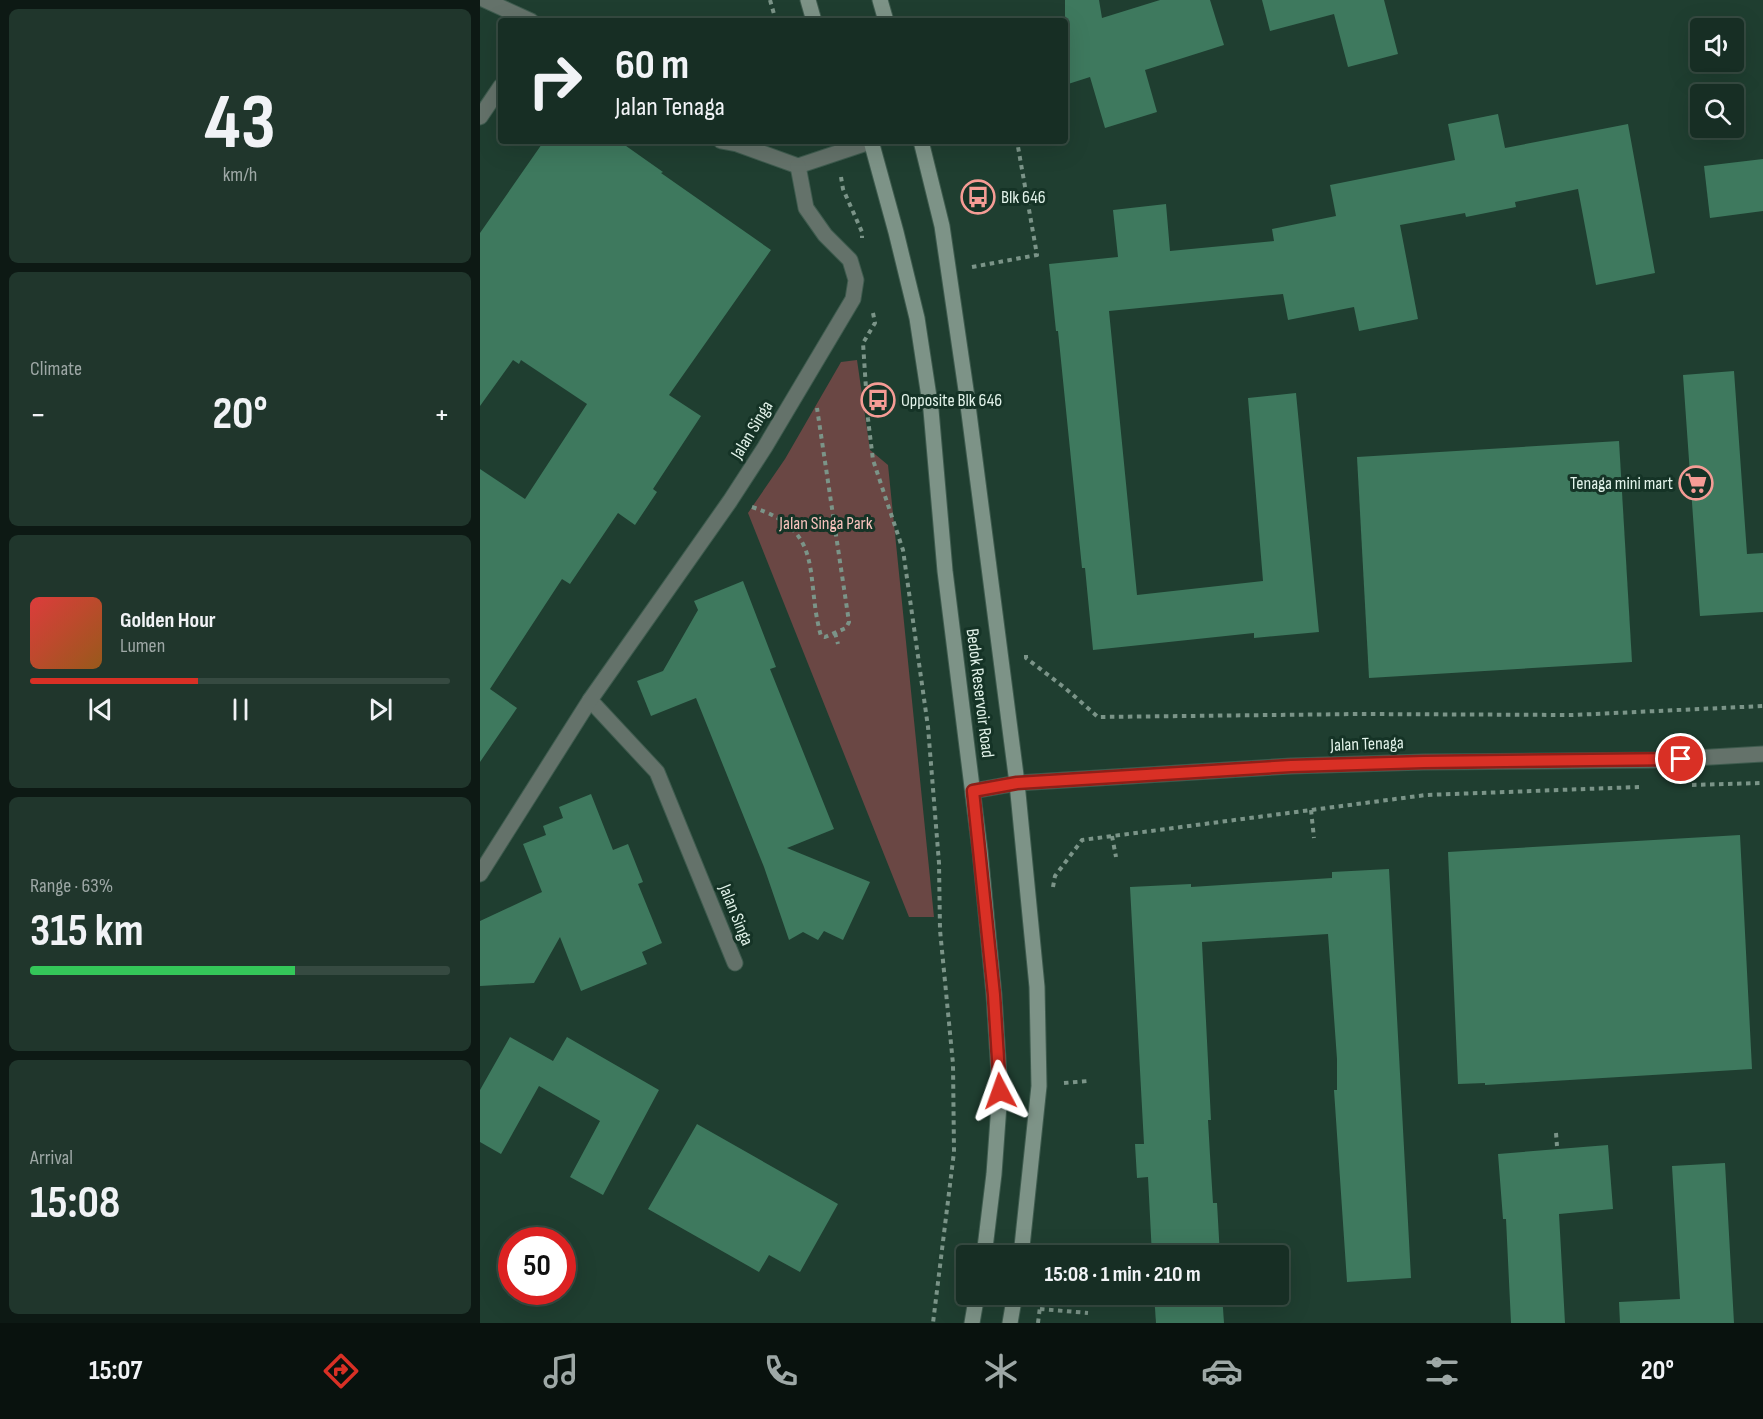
<!DOCTYPE html>
<html lang="en">
<head>
<meta charset="utf-8">
<style>
  body { margin:0; font-family:"Sofia Sans Condensed",sans-serif; background:#20362c; color:#f1f3f6; height:100vh; display:flex; flex-direction:column; font-size:22px; white-space:nowrap }
  * { box-sizing:border-box; margin:0 }
  p { font-size:20px; color:#9ea8a6 }
  .icon { flex:none; width:33px; height:33px; fill:none; stroke:currentColor; stroke-width:2; stroke-linecap:round; stroke-linejoin:round }
  .map { position:relative; flex:1; overflow:hidden }
  .panel { display:flex; flex-direction:column; gap:9px; padding:9px; background:#0d1914; width:480px }
  .panel>* { flex:none }
  .top-card { position:absolute; left:18px; top:18px; width:570px; height:126px; border-radius:6px; box-shadow:0 6px 24px #0002,0 0 0 2px #364a41; background:#172e24; color:#f1f3f6; overflow:hidden }
  .buttons { position:absolute; left:1210px; top:18px; display:grid; gap:12px }
  .buttons a { display:grid; place-items:center; width:54px; height:54px; border-radius:6px; background:#172e24; box-shadow:0 6px 24px #0002,0 0 0 2px #364a41; font-size:30px }
  .speed { position:absolute; left:18px; top:1227px; display:flex; gap:12px; font-size:30px; font-weight:700; text-align:center }
  .speed>* { display:grid; place-content:center; width:78px; height:78px; border-radius:50%; background:#172e24; box-shadow:0 6px 24px #0002,0 0 0 2px #364a41; line-height:1 }
  .speed .limit { border:9px solid #d22; background:#fff; color:#111 }
  .pin { position:absolute; display:grid; place-items:center; width:51px; height:51px; color:#fff; margin:-26px; border:3px solid #fff; border-radius:50%; box-shadow:0 2px 6px #0007 }
  .me { position:absolute; width:66px; margin:-33px; rotate:356deg; stroke-linejoin:round; filter:drop-shadow(0 0 4px #0008) }
  .turn { display:flex; align-items:center; gap:21px; height:126px; padding:0 18px; font-size:27px }
  .turn .icon { width:78px; height:78px; stroke-width:2.5 }
  .turn b { display:block; font-size:42px; line-height:51px }
  .big { font-size:45px; font-weight:700; line-height:1.1 }
  .panel .widget { flex:1; display:flex; flex-direction:column; justify-content:center; gap:9px; min-width:0; padding:0 21px; border-radius:9px; background:#20362c }
  .panel .dial { align-items:center; gap:0 }
  .dial b { font-size:78px; line-height:1 }
  .song { display:flex; align-items:center; gap:18px }
  .cover { width:72px; height:72px; border-radius:9px; background:linear-gradient(135deg,hsl(0 70% 55%),hsl(30 70% 35%)) }
  .played { height:6px; border-radius:3px; background:linear-gradient(90deg,#d93025 40%,#364a41 40%) }
  .keys { display:flex; justify-content:space-around; direction:ltr }
  .heat { display:flex; justify-content:space-between; align-items:center; font-size:33px; direction:ltr }
  .charge { height:9px; border-radius:4px; background:linear-gradient(90deg,#34c759 63%,#364a41 0) }
  .trip { position:absolute; left:476px; top:1245px; width:333px; height:60px; border-radius:6px; background:#172e24; box-shadow:0 6px 24px #0002,0 0 0 2px #364a41; font-weight:700; line-height:60px; text-align:center }
  .tab-bar { display:flex; height:96px; justify-content:space-around; align-items:center; background:#09120e; color:#9ea8a6 }
  .tab-bar .icon { width:42px; height:42px }
  .tab-bar .on { color:#d93025 }
  .tab-bar b { font-size:27px; color:#f1f3f6 }
  main { display:flex; flex:1; min-height:0 }
  .map>svg:first-child { display:block }
</style>
</head>
<body>
<main>
<section class="panel">
<div class="widget dial"><b>43</b><p>km/h</p></div>
<div class="widget"><p>Climate</p>
<div class="heat"><a>−</a><b class="big">20°</b><a>+</a></div>
</div>
<div class="widget">
<div class="song"><i class="cover"></i><div><b>Golden Hour</b><p>Lumen</p></div></div>
<div class="played"></div>
<div class="keys"><svg class="icon" aria-label="previous" viewBox="0 0 24 24"><path d="M18 5L8 12l10 7zM5 5v14"/></svg><svg class="icon" aria-label="pause" viewBox="0 0 24 24"><path d="M8 5v14M16 5v14"/></svg><svg class="icon" aria-label="next" viewBox="0 0 24 24"><path d="M6 5l10 7-10 7zM19 5v14"/></svg></div>
</div>
<div class="widget"><p>Range · 63%</p><b class="big">315 km</b><div class="charge"></div></div>
<div class="widget"><p>Arrival</p><b class="big">15:08</b></div>
</section>
<div class="map">
<svg width="1283" height="1323" viewBox="0 0 1283 1323">
  <rect width="100%" height="100%" fill="#1f3e30"/>
  <path fill="#6a4744" d="M377 360 390 450 408 465 454 917H429L268 513 305 459 361 362Z"/>
  <g fill="#3e795e">
    <path d="M585 0H619L622 18 680 0H730L744 45 665 70 677 112 625 128 610 77 585 85Z"/>
    <path d="M782 0H904L918 54 868 67 854 14 790 31Z"/>
    <path d="M1018 114 1025 148 1148 124 1175 273 1116 285 1098 189 1035 202 1036 207 986 217 985 213 920 225 938 319 879 331 874 307 808 320 803 294 629 311 657 595 783 581 768 398 816 393 839 632 774 638V633L613 650 605 568H602L578 331H576L569 264 638 257 633 210 686 204 690 251 794 241 792 229 856 216 850 185 975 160 968 124Z"/>
    <path d="M64 141H139L183 172 181 173 291 250 189 395 221 416 173 489 177 492 155 525 138 513 90 584 82 579 10 689 37 708 0 762V469L45 499 107 404 41 360 39 364 33 360 0 406V233Z"/>
    <path d="M1283 159V211L1230 218 1224 166Z"/>
    <path d="M1254 371 1267 554 1283 553V612L1220 616 1203 375Z"/>
    <path d="M1139 441 1152 662 889 678 877 457Z"/>
    <path d="M263 581 296 667 290 669 354 829 307 848 390 882 363 940 344 931 338 940 323 932 309 940 284 867 216 698 171 716 157 681 183 671 218 610 214 601Z"/>
    <path d="M111 794 133 850 148 844 163 882 158 884 182 943 162 952 167 964 101 991 80 937 54 983 0 986V921L62 892 43 844 66 835 63 826 83 818 79 807Z"/>
    <path d="M1260 835 1272 1069 1005 1085V1083L978 1084 968 852Z"/>
    <path d="M909 869 931 1278 867 1282 854 1090H857V1059L848 934 722 942 731 1120H728L730 1155 733 1203H737L740 1256H672L668 1177 657 1178 655 1144H664L650 887 711 884V887L852 878V872Z"/>
    <path d="M30 1037 73 1061 87 1037 179 1090 123 1195 90 1177 120 1121 59 1086 21 1154 0 1142V1090Z"/>
    <path d="M217 1124 358 1204 320 1272 289 1255 279 1272 168 1209Z"/>
    <path d="M1128 1145 1133 1209 1079 1214 1085 1323H1031L1026 1219H1023L1018 1154Z"/>
    <path d="M1245 1163 1254 1323H1140L1139 1302 1200 1299 1192 1166Z"/>
    <path d="M674 1294H742L744 1323H676Z"/>
  </g>
  <g fill="none" stroke-linecap="round" stroke-linejoin="round">
    <defs>
      <g id="street">
        <path d="M5 0 51 21"/>
        <path d="M0 117 21 86"/>
        <path d="M241 141 257 144 318 166 393 141"/>
        <path d="M110 700 177 772 255 963"/>
        <path d="M493 791 537 783 811 766 944 762 1180 760 1283 754"/>
        <path d="M0 874 110 700 250 501 285 447 373 299 376 280 370 260 345 235 326 208 318 166"/>
      </g>
      <g id="secondary">
        <path d="M328 0 334 21"/>
        <path d="M400 0 406 21"/>
        <path d="M391 141 416 232 437 318 451 410 465 571 500 851 514 995 520 1091 514 1174 504 1256"/>
        <path d="M441 141 462 226 486 390 537 783 557 987 559 1086 541 1256"/>
        <path d="M492 1323 497 1294"/>
        <path d="M530 1323 535 1294"/>
      </g>
    </defs>
    <use href="#street" stroke="#3e5b4e" stroke-width="17"/>
    <use href="#secondary" stroke="#3e5b4e" stroke-width="17"/>
    <g stroke="#7b9488" stroke-width="4" stroke-dasharray="4.5 4.5" stroke-linecap="butt">
      <path d="M290 0 296 21"/>
      <path d="M361 177 363 189 382 232V238"/>
      <path d="M492 267 557 255 537 141"/>
      <path d="M393 313 395 323 383 343 388 419 393 460 423 550 448 727 459 863 460 930 473 1064 474 1152 453 1323"/>
      <path d="M272 507C347 531 324 576 341 636L345 637 366 628 369 622 337 408"/>
      <path d="M355 633 358 644"/>
      <path d="M546 655V658L585 688 618 717 879 714 1093 715 1283 706"/>
      <path d="M1212 785 1283 783"/>
      <path d="M831 810 834 838"/>
      <path d="M632 836 636 857"/>
      <path d="M573 887 575 876 602 840 946 795 1159 787"/>
      <path d="M584 1083 608 1081"/>
      <path d="M1076 1133 1077 1146"/>
      <path d="M560 1309 608 1313"/>
      <path d="M558 1323 560 1307"/>
    </g>
    <use href="#street" stroke="#64726a" stroke-width="15"/>
    <use href="#secondary" stroke="#7d9387" stroke-width="15"/>
  </g>
  <g fill="none" stroke-linecap="round" stroke-linejoin="round">
    <defs>
      <path id="route" d="M520 1091 514 995 493 791 537 783 811 766 944 762 1201 759"/>
    </defs>
    <use href="#route" stroke="#8d1f18" stroke-width="15"/>
    <use href="#route" stroke="#d93025" stroke-width="10"/>
  </g>
  <defs>
    <symbol id="bus-ring" viewBox="-11 -11 22 22"><circle r="9.5" fill="#153326" stroke="#f59c95" stroke-width="1.5"/><path d="M-5-6H5V4H4V6H2V4H-2V6H-4V4H-5ZM-3.5-4V0h7V-4ZM-3.5 1.2v1.5H-2V1.2ZM2 1.2v1.5H3.5V1.2Z" fill="#f59c95"/></symbol>
    <symbol id="supermarket-ring" viewBox="-11 -11 22 22"><circle r="9.5" fill="#153326" stroke="#f59c95" stroke-width="1.5"/><path d="M-6-5.5h2.5l.6 2H6L4.5 2H-2.5L-4.4-4H-6ZM-1.5 3.2a1.3 1.3 0 1 0 .1 0ZM3 3.2a1.3 1.3 0 1 0 .1 0Z" fill="#f59c95"/></symbol>
  </defs>
  <g fill-rule="evenodd">
    <use href="#bus-ring" x="479" y="178" width="38" height="38"/>
    <use href="#bus-ring" x="379" y="381" width="38" height="38"/>
    <use href="#supermarket-ring" x="1197" y="464" width="38" height="38"/>
  </g>
  <g text-anchor="middle" dominant-baseline="central" stroke-width="6" stroke-linejoin="round" paint-order="stroke">
    <g font-size="18" fill="#e2f3ea" stroke="#153326" text-anchor="start">
      <text x="521" y="197">Blk 646</text>
      <text x="421" y="400">Opposite Blk 646</text>
      <text x="1193" y="483" text-anchor="end">Tenaga mini mart</text>
    </g>
    <g font-size="18" fill="#e2f3ea" stroke="#153326">
      <text transform="translate(272 430) rotate(-59)">Jalan Singa</text>
      <text transform="translate(500 693) rotate(83)">Bedok Reservoir Road</text>
      <text transform="translate(887 744) rotate(-2)">Jalan Tenaga</text>
      <text transform="translate(256 915) rotate(68)">Jalan Singa</text>
    </g>
    <g font-size="18" fill="#f9c3be" stroke="#153326">
      <text x="346" y="523">Jalan Singa Park</text>
    </g>
  </g>
</svg>
<div class="buttons">
<a><svg class="icon" aria-label="sound" viewBox="0 0 24 24"><path d="M4 9h4l5-4v14l-5-4H4zM17 9q2 3 0 6"/></svg></a>
<a><svg class="icon" aria-label="search" viewBox="0 0 24 24"><circle cx="10" cy="10" r="6"/><path d="M15 15l6 6"/></svg></a>
</div>
<div class="speed"><div class="limit">50</div></div>
<div class="pin" style="left:1201px;top:759px;background:#d93025"><svg class="icon" aria-label="arrive" viewBox="0 0 24 24"><path d="M6 21V4h12l-3 4 3 4H6"/></svg></div>
<svg class="me" style="left:520px;top:1091px" viewBox="-20 -20 40 40"><path d="M0-17L14 15 0 8-14 15z" fill="#d93025" stroke="#fff" stroke-width="4"/></svg>
<div class="trip">15:08 · 1 min · 210 m</div>
<div class="top-card">
<div class="turn"><svg class="icon" aria-label="right" viewBox="0 0 24 24"><path d="M7 20v-9h11M14 6l5 5-5 5"/></svg><div><b>60 m</b>Jalan Tenaga</div></div>
</div>
</div>
</main>
<nav class="tab-bar">
<b>15:07</b>
<svg class="icon on" aria-label="directions" viewBox="0 0 24 24"><path d="M12 3l9 9-9 9-9-9zM9 14v-3h6M13 9l2 2-2 2"/></svg>
<svg class="icon" aria-label="music" viewBox="0 0 24 24"><path d="M9 18V5l10-2v13"/><circle cx="6" cy="18" r="3"/><circle cx="16" cy="16" r="3"/></svg>
<svg class="icon" aria-label="phone" viewBox="0 0 24 24"><path d="M5 4h4l2 5-3 2q2 4 5 5l2-3 5 2v4C11 20 4 13 5 4z"/></svg>
<svg class="icon" aria-label="climate" viewBox="0 0 24 24"><path d="M12 3v18M4 7l16 10M4 17L20 7"/></svg>
<svg class="icon" aria-label="car" viewBox="0 0 24 24"><path d="M5 17H2v-5l4-1 3-4h7l3 4 3 1v5h-3M9 17h6M6 11h13"/><circle cx="7" cy="17" r="2"/><circle cx="17" cy="17" r="2"/></svg>
<svg class="icon" aria-label="filters" viewBox="0 0 24 24"><path d="M4 7h16M4 17h16"/><circle cx="9" cy="7" r="2"/><circle cx="15" cy="17" r="2"/></svg>
<b>20°</b>
</nav>
</body>
</html>
